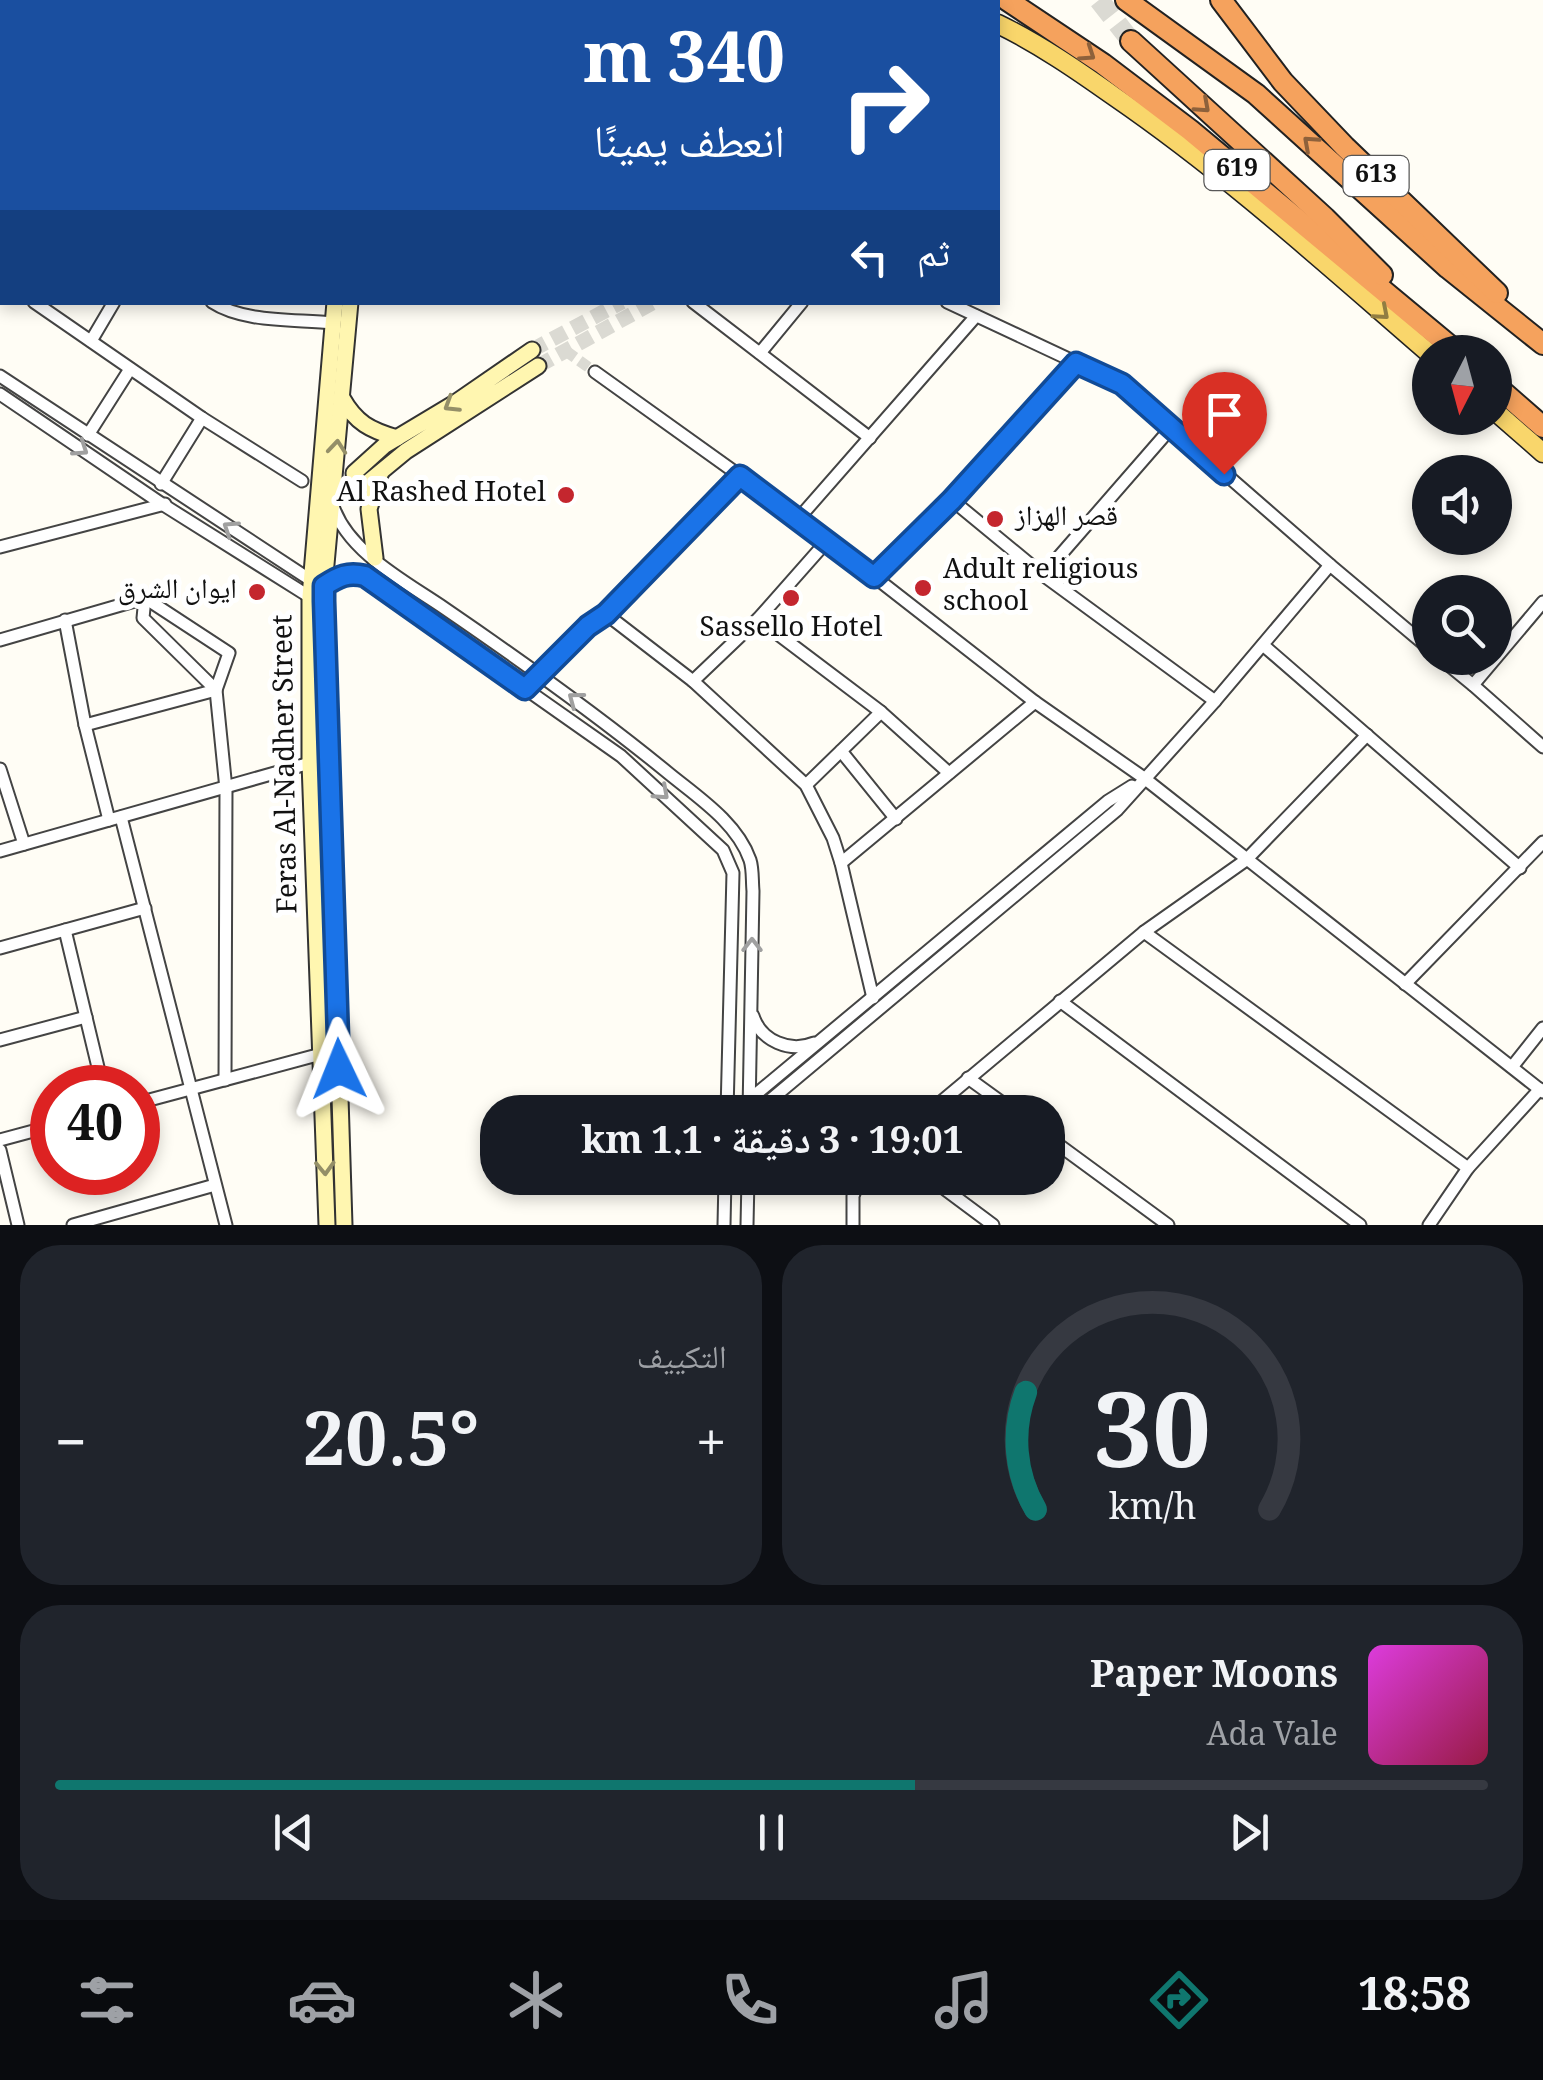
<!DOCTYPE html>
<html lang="ar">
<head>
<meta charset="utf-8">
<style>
  body { margin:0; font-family:Georgia,"Noto Naskh Arabic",serif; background:#20242c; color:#f1f3f6; direction:rtl; height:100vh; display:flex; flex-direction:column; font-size:38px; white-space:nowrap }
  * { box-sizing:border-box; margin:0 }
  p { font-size:32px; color:#9ea1a6 }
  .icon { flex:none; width:55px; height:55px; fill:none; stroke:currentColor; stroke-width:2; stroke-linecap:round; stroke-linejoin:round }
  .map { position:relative; height:1225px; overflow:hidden; direction:ltr }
  .sheet { display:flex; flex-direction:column; gap:20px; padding:20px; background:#0d0f14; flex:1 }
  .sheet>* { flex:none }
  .hud { position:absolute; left:0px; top:0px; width:1000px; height:305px; box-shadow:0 5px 15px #0003; direction:rtl; background:#1a4fa0; color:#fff; overflow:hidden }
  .needle { width:65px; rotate:186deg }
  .fabs { position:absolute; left:1412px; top:335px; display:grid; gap:20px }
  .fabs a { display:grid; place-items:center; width:100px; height:100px; border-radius:50%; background:#171b24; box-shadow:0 5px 15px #0003; font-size:50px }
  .speed { position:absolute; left:30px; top:1065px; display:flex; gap:20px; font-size:50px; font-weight:700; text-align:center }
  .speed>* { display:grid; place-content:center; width:130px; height:130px; border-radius:50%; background:#171b24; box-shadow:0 5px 15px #0003; line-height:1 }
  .speed .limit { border:15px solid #d22; background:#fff; color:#111 }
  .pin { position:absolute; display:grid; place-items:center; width:85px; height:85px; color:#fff; margin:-102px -42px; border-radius:50% 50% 50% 0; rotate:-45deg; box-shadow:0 0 10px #0007 }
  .pin .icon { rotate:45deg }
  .me { position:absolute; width:110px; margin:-55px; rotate:358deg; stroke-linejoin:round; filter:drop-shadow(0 0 8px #0008) }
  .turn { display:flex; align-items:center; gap:35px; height:210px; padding:0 50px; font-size:45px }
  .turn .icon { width:130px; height:130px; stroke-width:2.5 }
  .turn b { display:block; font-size:70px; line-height:85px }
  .then { display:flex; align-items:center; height:95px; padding:0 50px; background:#0003; gap:20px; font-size:38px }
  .big { font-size:75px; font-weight:700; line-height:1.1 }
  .sheet .tile { flex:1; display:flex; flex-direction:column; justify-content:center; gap:15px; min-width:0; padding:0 35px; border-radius:40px; background:#20242c }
  .sheet .dial { align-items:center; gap:0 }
  .dial svg { height:260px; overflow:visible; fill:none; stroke:#363941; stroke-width:7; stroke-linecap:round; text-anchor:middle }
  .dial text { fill:#f1f3f6; stroke:none }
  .song { display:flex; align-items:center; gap:30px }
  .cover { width:120px; height:120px; border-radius:15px; background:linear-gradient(135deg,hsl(300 70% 55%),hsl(340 70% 35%)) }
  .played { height:10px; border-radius:5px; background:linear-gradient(90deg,#0f766e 60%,#363941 60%) }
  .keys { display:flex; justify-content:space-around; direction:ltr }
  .heat { display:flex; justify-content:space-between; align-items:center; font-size:55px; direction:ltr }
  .sheet .tiles { flex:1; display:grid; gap:20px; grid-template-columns:1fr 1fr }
  .tile:last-child { grid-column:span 2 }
  .trip { position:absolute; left:480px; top:1095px; width:585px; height:100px; border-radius:40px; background:#171b24; box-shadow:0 5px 15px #0003; font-weight:700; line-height:100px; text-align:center; direction:rtl }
  .dock { display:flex; height:160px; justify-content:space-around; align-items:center; background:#090b0e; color:#9ea1a6 }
  .dock .icon { width:70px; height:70px }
  .dock .current { color:#0f766e }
  .dock b { font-size:45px; color:#f1f3f6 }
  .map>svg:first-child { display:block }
</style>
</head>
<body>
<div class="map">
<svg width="1543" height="1225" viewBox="0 0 1543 1225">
  <rect width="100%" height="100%" fill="#fffdf5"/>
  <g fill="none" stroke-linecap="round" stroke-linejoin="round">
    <path stroke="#dbdad3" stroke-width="11" stroke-dasharray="11 5.5" stroke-linecap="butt" d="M566 351 595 372"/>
    <g stroke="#dbdad3" stroke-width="15" stroke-dasharray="15 8" stroke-linecap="butt">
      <path d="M532 350 622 302"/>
      <path d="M538 366 654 302"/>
    </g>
    <path stroke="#dbdad3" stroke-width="20" stroke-dasharray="20 10" stroke-linecap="butt" d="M1099 0 1131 41"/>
    <defs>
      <g id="street">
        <path d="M133 0 139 2"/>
        <path d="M121 2 123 0"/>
        <path d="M0 15 2 9"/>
        <path d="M0 60 2 62"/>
        <path d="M0 165 2 167"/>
        <path d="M0 279 2 281"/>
        <path d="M34 302 202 418 302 481"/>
        <path d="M212 302C244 323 295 319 333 323"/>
        <path d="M693 302 870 438"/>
        <path d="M947 302 1122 384 1330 565"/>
        <path d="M91 341 114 302"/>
        <path d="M760 353 802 302"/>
        <path d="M595 372 799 518 1035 702 1144 778 1543 1092"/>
        <path d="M0 376 312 581"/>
        <path d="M0 394 162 504 310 597"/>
        <path d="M88 435 130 369"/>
        <path d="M161 484 202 418"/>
        <path d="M952 500 1043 575 1215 701"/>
        <path d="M333 506C348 552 406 582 444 608 520 660 595 713 667 772 696 796 737 822 750 860 753 869 752 881 753 891L749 1112"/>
        <path d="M799 518 976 316"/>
        <path d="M0 547 165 504"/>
        <path d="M1043 575 1171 428"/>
        <path d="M874 577 952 500 1076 363"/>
        <path d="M324 586 343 575 365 576 621 756 723 850 733 873 727 1112"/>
        <path d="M145 598 143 618 216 690 226 789 225 1080"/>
        <path d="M606 614 693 681 806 785 833 838 841 863 873 998"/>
        <path d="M758 619 881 712 949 773"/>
        <path d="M65 620 85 725 109 820"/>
        <path d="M0 640 145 598 229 653 216 690 85 725"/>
        <path d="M1263 645 1520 868"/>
        <path d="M1440 658 1473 685 1543 602"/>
        <path d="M693 681 758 619 827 541"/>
        <path d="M1473 685 1543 747"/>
        <path d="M525 689 588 626 606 614 740 476"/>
        <path d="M841 751 896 819"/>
        <path d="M0 769 24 844"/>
        <path d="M806 785 881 712"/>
        <path d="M121 817 226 1225"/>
        <path d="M0 851 310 763"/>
        <path d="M841 863 1035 702"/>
        <path d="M65 930 103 1088"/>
        <path d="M1144 932 1468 1168"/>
        <path d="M0 948 145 908"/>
        <path d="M1405 984 1543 842"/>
        <path d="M1060 1001 1360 1225"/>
        <path d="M753 1016C761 1041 790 1053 814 1043"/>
        <path d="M0 1040 86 1017"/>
        <path d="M1512 1067 1543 1028"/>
        <path d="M968 1078 1015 1112"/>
        <path d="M138 1103 321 1054"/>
        <path d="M740 1112 749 1100 1108 801 1132 786"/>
        <path d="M756 1112 1117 810 1215 701 1330 565 1430 649"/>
        <path d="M929 1112 1144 932 1246 860 1367 735"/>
        <path d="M1048 1137 1168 1225"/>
        <path d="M0 1140 52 1126"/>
        <path d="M0 1150 18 1225"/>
        <path d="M930 1178 993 1225"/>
        <path d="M73 1225 215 1185"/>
        <path d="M724 1225 725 1178"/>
        <path d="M747 1225 748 1178"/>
        <path d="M853 1225V1196L860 1178"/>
        <path d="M1429 1225 1468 1168 1540 1089"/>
      </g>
      <g id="secondary">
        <path d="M834 0 835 2"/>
        <path d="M361 2 362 0"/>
        <path d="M376 2 377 0"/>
        <path d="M532 350 455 403 385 445 354 473 355 481 366 484 406 451 538 366"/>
        <path d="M342 398C356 423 370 430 397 438"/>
        <path d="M375 558 369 509 380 475"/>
        <path d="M327 1225 310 763V597L335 302"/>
        <path d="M344 1225 324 586 350 302"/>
      </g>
      <g id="primary">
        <path d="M946 0 952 2"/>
        <path d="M998 24C1039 44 1077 70 1115 97 1227 174 1327 265 1430 354"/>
        <path d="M1495 411 1543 453"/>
      </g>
      <g id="highway">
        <path d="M1007 0 1103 64 1190 130 1457 352"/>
        <path d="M1126 0 1256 94 1448 268 1543 344"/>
        <path d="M1221 0 1283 82 1345 147 1497 293"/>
        <path d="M1131 41 1325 218 1382 275"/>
        <path d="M1495 385 1543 427"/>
      </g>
    </defs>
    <use href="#street" stroke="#444" stroke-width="15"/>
    <use href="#secondary" stroke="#333" stroke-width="19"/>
    <use href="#primary" stroke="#222" stroke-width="21"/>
    <use href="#highway" stroke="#222" stroke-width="24"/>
    <use href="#street" stroke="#fff" stroke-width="11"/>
    <use href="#secondary" stroke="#fff6b0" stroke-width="15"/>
    <use href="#primary" stroke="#f9d66b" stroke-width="18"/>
    <use href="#highway" stroke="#f5a25d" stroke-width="20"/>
  </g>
  <defs><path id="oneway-chevron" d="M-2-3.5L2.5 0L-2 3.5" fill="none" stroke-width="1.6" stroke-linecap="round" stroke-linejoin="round" transform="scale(2.5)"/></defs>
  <g stroke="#8e613b">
    <use href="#oneway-chevron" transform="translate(1088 54) rotate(34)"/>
    <use href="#oneway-chevron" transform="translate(1203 106) rotate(42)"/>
    <use href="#oneway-chevron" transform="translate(1310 143) rotate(-138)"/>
  </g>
  <use stroke="#917d42" href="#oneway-chevron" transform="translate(1382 313) rotate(41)"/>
  <g stroke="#948f68">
    <use href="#oneway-chevron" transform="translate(451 405) rotate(148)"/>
    <use href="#oneway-chevron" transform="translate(337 447) rotate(-85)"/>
    <use href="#oneway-chevron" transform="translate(325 1168) rotate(88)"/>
  </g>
  <g stroke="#a0a0a0">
    <use href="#oneway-chevron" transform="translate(81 449) rotate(34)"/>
    <use href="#oneway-chevron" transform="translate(230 528) rotate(-147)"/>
    <use href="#oneway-chevron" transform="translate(575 699) rotate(-143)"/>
    <use href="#oneway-chevron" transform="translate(662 793) rotate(42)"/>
    <use href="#oneway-chevron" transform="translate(752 945) rotate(-90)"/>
  </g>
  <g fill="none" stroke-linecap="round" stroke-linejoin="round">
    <defs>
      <path id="route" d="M339 1069 324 601V586C339 576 348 572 365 576L525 689 588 626 606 614 740 476 874 577 952 500 1076 363 1122 384 1224 474"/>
    </defs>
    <use href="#route" stroke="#114b97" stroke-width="25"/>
    <use href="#route" stroke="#1a73e8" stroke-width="18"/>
  </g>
  <g fill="#c4262e" stroke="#fff" stroke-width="4">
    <circle cx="566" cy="495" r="10"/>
    <circle cx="995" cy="519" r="10"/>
    <circle cx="923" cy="588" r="10"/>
    <circle cx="257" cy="592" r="10"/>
    <circle cx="791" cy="598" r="10"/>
  </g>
  <g text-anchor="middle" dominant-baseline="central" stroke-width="10" stroke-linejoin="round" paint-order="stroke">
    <g fill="#fff" stroke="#585858" stroke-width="2.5">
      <rect x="1204.5" y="150" width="65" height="40" rx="8"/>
      <rect x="1343.5" y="156" width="65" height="40" rx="8"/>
    </g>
    <g font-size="25" font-weight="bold" fill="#111">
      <text x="1237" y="170">619</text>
      <text x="1376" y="176">613</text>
    </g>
    <g font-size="28" fill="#111" stroke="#fff" text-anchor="end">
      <text x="546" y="495">Al Rashed Hotel</text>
      <text x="1015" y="519" text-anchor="start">قصر الهزاز</text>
      <text x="943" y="572" text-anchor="start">Adult religious<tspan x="943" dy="32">school</tspan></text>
      <text x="237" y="592">ايوان الشرق</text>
      <text x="791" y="630" text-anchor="middle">Sassello Hotel</text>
    </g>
    <g font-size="28" fill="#111" stroke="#fff">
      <text transform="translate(288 764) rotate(-91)">Feras Al-Nadher Street</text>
    </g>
  </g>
</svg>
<div class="fabs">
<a><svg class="needle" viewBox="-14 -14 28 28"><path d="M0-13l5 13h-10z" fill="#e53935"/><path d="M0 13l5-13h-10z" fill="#9ea1a6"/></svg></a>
<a><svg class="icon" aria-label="sound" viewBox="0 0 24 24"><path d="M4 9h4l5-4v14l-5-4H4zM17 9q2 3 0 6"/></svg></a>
<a><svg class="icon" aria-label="search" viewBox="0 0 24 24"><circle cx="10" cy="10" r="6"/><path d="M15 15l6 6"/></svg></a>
</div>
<div class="speed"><div class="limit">40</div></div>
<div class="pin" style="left:1224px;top:474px;background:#d93025"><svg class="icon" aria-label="arrive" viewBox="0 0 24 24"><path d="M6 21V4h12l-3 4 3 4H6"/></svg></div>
<svg class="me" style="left:339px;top:1069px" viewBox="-20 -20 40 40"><path d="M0-17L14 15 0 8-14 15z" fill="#1a73e8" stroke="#fff" stroke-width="4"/></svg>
<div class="trip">19:01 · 3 دقيقة · 1.1 km</div>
<div class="hud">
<div class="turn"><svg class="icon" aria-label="right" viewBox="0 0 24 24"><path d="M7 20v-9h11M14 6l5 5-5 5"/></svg><div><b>340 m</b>انعطف يمينًا</div></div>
<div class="then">ثم<svg class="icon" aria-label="left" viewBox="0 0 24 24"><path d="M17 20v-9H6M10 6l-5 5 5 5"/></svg></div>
</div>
</div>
<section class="sheet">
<div class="tiles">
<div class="tile dial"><svg viewBox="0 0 100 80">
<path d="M14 69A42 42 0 1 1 86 69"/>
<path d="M14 69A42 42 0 0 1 11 33" stroke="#0f766e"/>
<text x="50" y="56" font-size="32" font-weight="700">30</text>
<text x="50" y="72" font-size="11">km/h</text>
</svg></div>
<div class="tile"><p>التكييف</p>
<div class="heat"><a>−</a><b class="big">20.5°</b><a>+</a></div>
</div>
<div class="tile">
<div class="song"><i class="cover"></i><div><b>Paper Moons</b><p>Ada Vale</p></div></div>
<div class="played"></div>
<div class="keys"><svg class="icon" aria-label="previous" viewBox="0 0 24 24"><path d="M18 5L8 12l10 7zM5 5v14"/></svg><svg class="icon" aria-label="pause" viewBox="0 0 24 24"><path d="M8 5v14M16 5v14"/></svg><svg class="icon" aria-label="next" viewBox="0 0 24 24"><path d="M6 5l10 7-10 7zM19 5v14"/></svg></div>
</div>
</div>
</section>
<nav class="dock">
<b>18:58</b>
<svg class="icon current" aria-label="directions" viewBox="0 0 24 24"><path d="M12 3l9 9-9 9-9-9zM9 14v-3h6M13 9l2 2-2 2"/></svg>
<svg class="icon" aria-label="music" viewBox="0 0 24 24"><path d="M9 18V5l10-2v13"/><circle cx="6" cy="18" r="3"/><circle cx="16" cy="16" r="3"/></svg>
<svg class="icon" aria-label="phone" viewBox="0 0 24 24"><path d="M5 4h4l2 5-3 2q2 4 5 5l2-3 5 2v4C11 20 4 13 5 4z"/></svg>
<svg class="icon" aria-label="climate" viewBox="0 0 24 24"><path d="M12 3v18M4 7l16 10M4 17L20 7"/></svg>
<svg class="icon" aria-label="car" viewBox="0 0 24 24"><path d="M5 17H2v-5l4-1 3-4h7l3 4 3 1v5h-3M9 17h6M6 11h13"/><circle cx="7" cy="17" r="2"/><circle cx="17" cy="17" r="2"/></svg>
<svg class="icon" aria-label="filters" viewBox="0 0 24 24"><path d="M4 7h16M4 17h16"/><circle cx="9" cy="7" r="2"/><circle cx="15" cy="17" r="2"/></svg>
</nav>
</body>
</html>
